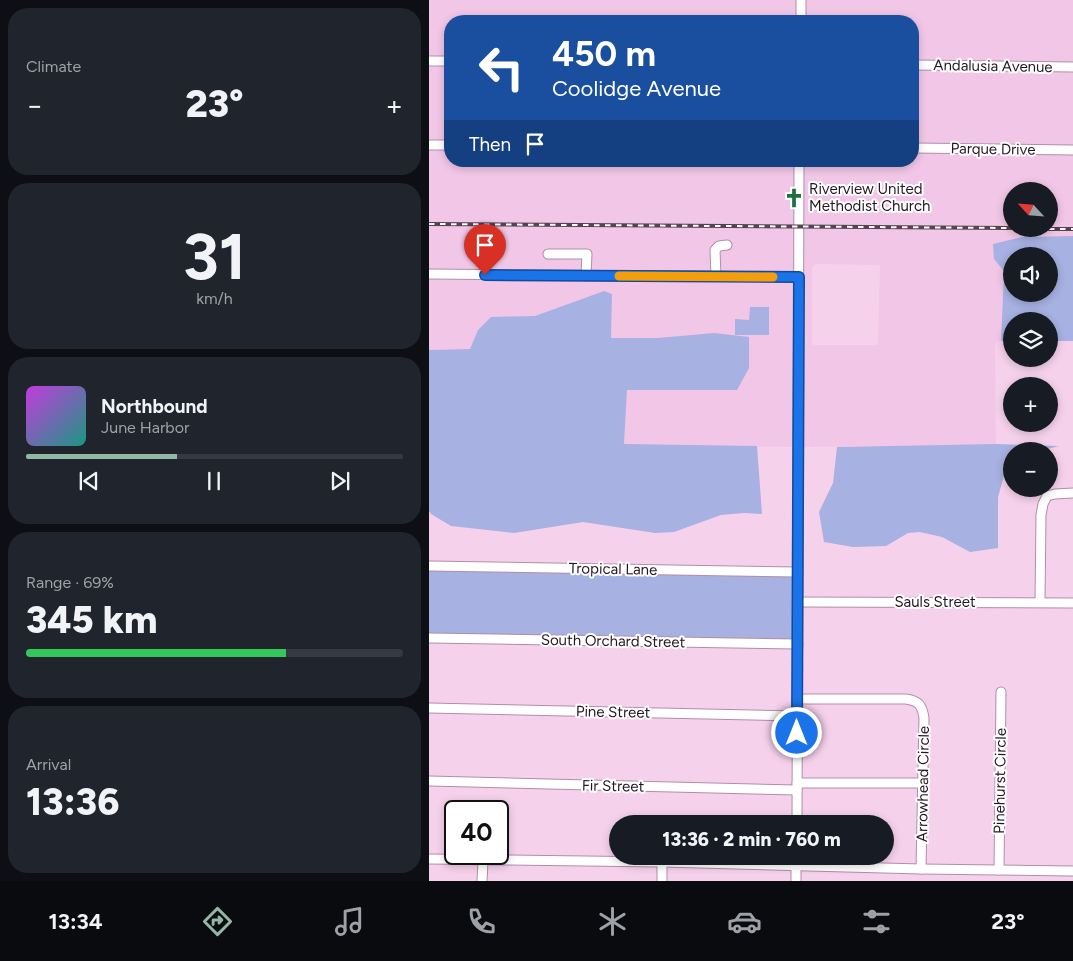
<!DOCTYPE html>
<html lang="en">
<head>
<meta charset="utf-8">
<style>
  body { margin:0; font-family:Figtree,sans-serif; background:#20242c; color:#f1f3f6; height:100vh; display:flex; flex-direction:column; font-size:19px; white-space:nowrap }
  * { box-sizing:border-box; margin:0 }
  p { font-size:16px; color:#9ea1a6 }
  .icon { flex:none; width:28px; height:28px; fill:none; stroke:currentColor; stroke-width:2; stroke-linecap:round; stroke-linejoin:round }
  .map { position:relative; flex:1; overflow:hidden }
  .panel { display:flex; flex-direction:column; gap:8px; padding:8px; background:#0d0f14; width:429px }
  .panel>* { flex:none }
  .hud { position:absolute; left:15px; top:15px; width:475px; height:152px; border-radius:20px; box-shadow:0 2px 8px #0003; background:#1a4fa0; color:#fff; overflow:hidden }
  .needle { width:32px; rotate:296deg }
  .controls { position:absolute; left:574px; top:182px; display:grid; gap:10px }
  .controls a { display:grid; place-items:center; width:55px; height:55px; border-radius:50%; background:#171b24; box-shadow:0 2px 8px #0003; font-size:25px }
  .speed { position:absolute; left:15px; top:800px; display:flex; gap:10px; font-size:25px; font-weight:700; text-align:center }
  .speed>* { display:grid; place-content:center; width:65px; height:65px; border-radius:50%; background:#171b24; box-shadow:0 2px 8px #0003; line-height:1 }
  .speed .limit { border:2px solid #111; border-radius:8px; background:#fff; color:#111 }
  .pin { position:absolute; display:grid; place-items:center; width:42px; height:42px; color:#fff; margin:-51px -21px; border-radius:50% 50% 50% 0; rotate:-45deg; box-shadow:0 0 5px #0007 }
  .pin .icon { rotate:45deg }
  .me { position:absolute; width:55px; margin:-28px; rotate:0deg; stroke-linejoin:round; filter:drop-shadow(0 0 4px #0008) }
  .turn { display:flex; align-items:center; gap:18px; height:105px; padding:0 25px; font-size:22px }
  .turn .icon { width:65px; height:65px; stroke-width:2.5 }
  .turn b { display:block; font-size:35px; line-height:42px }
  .then { display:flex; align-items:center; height:48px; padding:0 25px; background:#0003; gap:10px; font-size:19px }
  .big { font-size:38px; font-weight:800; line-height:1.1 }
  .panel .tile { flex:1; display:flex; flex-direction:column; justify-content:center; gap:8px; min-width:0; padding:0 18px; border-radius:20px; background:#20242c }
  .panel .dial { align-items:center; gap:0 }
  .dial b { font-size:65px; line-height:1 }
  .song { display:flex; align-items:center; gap:15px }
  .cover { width:60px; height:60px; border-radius:8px; background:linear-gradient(135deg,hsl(290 70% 55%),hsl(170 70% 35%)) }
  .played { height:5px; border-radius:2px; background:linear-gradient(90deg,#90b8a5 40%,#363941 40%) }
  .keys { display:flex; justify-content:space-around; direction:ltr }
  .heat { display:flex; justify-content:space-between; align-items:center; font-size:28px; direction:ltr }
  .charge { height:8px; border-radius:4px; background:linear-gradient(90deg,#34c759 69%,#363941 0) }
  .trip { position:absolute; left:180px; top:815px; width:285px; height:50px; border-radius:25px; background:#171b24; box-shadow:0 2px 8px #0003; font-weight:800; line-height:50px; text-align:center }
  .dock { display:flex; height:80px; justify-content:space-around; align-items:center; background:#090b0e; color:#9ea1a6 }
  .dock .icon { width:35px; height:35px }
  .dock .active { color:#90b8a5 }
  .dock b { font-size:22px; color:#f1f3f6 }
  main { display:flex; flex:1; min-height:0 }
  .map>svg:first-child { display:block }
</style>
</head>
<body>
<main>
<section class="panel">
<div class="tile"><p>Climate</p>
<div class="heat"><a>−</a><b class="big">23°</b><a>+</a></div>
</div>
<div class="tile dial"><b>31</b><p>km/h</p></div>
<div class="tile">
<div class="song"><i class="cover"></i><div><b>Northbound</b><p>June Harbor</p></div></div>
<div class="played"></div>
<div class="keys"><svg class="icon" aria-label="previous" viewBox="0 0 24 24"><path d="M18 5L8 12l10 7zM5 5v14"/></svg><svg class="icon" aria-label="pause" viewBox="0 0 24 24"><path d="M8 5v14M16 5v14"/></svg><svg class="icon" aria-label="next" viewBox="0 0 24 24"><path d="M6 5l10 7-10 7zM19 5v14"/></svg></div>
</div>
<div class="tile"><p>Range · 69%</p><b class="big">345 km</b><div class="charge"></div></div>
<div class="tile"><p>Arrival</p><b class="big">13:36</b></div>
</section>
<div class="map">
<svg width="645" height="881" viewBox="0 0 645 881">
  <rect width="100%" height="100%" fill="#f6d1ec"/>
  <g fill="#f2c6e7" fill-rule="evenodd">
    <path d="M0 0H369L368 21H21V58H0Z"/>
    <path d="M376 0H644V63L484 61V21H376Z"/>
    <rect x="0" y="65" width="21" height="76"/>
    <path d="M484 68 644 70V147L484 145Z"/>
    <path d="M0 148H21V161H366V273H291L289 252 292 249 302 248 300 242 289 243 283 273 161 272 157 251H115L116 257 154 258V272L0 271Z"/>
    <path d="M484 152 644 154V236L593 237 565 259 575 270 572 341 567 342 566 344 567 445 373 447 374 161H484ZM582 191H620V229H582ZM386 264 448 265 451 266 449 345H386L383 344V267Z"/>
    <path d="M0 278 366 280V447L195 445 198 390H308L229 338H181L183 294 175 291 106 316H81L49 330 41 349 0 350Z"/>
  </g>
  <g fill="#a7b1e2" fill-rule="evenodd">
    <path d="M644 236V341H620V321H582V341H572L575 271 565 259 564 244 593 237ZM582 256H620V294H582Z"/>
    <path d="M175 291 183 294 182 338H229L285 333 320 337V368L308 390H198L195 444 328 446 333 514 315 513 292 515 245 532 226 533 154 522 85 533 22 526 2 514 0 511V350L41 349 49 330 62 317 106 316Z"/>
    <path d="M321 307H340V335H306V319L320 320Z"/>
    <path d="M567 444 630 446 611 451H582V468L575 476 569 497V548L541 552 513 537 491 532 479 533 457 546 424 547 395 542 390 512 404 483 408 447Z"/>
    <path d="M0 570 365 575V640L0 635Z"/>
  </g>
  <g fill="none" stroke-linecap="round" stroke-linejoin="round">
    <defs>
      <g id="minor">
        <path d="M372 21V0"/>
        <path d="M0 61H21"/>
        <path d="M484 65 645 67"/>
        <path d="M0 145H21"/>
        <path d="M484 148 645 150"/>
        <path d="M119 254H158L157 275"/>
        <path d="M0 274 370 277"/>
        <path d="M287 276 286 250 290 246 298 245"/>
        <path d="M0 566 369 572"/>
        <path d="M369 602 645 603"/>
        <path d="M611 602 612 515 614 504 618 496 626 494 645 493"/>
        <path d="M0 638 369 644"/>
        <path d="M368 699H477C490 701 493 705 495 718L492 869"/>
        <path d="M0 708 368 716"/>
        <path d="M0 781 368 790"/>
        <path d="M368 783H494"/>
        <path d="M368 824 370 161"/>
        <path d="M0 859 233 862 492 869 645 871"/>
        <path d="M570 870 572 692"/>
        <path d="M53 881 54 861"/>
        <path d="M233 881V862"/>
        <path d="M367 881V856"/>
      </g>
    </defs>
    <use href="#minor" stroke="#b08ea8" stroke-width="11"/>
    <use href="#minor" stroke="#fff" stroke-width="9"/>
    <defs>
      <g id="rail">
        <path d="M0 224 582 228"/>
        <path d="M620 229H645"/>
      </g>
    </defs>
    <use href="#rail" stroke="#564351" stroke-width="4"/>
    <use href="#rail" stroke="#fff" stroke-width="2" stroke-dasharray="5.5" stroke-linecap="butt"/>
  </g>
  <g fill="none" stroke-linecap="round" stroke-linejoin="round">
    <defs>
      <path id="route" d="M56 275 370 277 368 733"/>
    </defs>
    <use href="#route" stroke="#114b97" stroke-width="12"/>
    <use href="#route" stroke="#1a73e8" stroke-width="9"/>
    <path stroke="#f59e0b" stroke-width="9" d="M190 276 344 277"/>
  </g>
  <defs>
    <symbol id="church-bare" viewBox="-9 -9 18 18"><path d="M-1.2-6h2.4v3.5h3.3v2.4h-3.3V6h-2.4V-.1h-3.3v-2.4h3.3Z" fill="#1a7042" stroke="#fff" stroke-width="2.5" paint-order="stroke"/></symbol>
  </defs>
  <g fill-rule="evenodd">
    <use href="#church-bare" x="351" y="184" width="28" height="28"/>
  </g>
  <g text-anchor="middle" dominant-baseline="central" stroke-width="4" stroke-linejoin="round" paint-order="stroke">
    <g font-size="15" fill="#241721" stroke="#fff">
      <text transform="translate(564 66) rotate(1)">Andalusia Avenue</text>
      <text transform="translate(564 149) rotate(1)">Parque Drive</text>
      <text transform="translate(184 569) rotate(1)">Tropical Lane</text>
      <text x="506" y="602">Sauls Street</text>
      <text transform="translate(184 641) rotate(1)">South Orchard Street</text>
      <text transform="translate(184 712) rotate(1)">Pine Street</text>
      <text transform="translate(571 781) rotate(-89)">Pinehurst Circle</text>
      <text transform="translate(494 784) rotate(-89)">Arrowhead Circle</text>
      <text transform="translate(184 786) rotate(1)">Fir Street</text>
    </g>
    <g font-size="15" fill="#241721" stroke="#fff" text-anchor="start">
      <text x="380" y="189">Riverview United<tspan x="380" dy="17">Methodist Church</tspan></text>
    </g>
  </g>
</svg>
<div class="controls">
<a><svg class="needle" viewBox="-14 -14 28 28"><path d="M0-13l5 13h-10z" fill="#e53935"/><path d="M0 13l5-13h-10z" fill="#9ea1a6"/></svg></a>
<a><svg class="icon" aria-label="sound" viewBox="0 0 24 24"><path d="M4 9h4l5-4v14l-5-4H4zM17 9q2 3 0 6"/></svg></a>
<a><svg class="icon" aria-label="layers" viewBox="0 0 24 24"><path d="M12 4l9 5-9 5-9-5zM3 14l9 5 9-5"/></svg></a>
<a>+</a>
<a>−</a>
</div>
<div class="speed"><div class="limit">40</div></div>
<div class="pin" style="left:56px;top:275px;background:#d93025"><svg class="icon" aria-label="arrive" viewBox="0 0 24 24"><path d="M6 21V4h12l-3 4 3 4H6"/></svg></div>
<svg class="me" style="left:368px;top:733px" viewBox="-20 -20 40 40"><circle r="17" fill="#1a73e8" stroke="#fff" stroke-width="3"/><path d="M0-11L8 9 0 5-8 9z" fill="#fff"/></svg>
<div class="trip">13:36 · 2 min · 760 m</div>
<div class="hud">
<div class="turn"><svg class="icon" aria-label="left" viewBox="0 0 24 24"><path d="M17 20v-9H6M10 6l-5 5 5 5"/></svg><div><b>450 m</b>Coolidge Avenue</div></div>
<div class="then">Then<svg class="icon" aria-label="arrive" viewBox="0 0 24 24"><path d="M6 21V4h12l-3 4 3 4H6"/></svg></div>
</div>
</div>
</main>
<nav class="dock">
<b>13:34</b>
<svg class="icon active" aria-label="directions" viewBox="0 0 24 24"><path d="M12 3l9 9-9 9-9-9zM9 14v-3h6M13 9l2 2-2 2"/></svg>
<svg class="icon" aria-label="music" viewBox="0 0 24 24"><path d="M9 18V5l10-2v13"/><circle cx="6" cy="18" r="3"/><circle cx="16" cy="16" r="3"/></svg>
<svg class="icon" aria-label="phone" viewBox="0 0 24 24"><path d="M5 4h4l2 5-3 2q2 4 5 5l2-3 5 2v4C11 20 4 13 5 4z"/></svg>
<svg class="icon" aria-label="climate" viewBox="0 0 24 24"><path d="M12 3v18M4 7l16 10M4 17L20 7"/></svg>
<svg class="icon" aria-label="car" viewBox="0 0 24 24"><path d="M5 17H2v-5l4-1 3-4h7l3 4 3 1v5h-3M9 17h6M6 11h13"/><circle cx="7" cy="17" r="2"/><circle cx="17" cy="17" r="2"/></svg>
<svg class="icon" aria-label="filters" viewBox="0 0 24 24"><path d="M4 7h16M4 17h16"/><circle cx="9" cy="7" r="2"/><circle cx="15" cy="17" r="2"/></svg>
<b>23°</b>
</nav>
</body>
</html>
